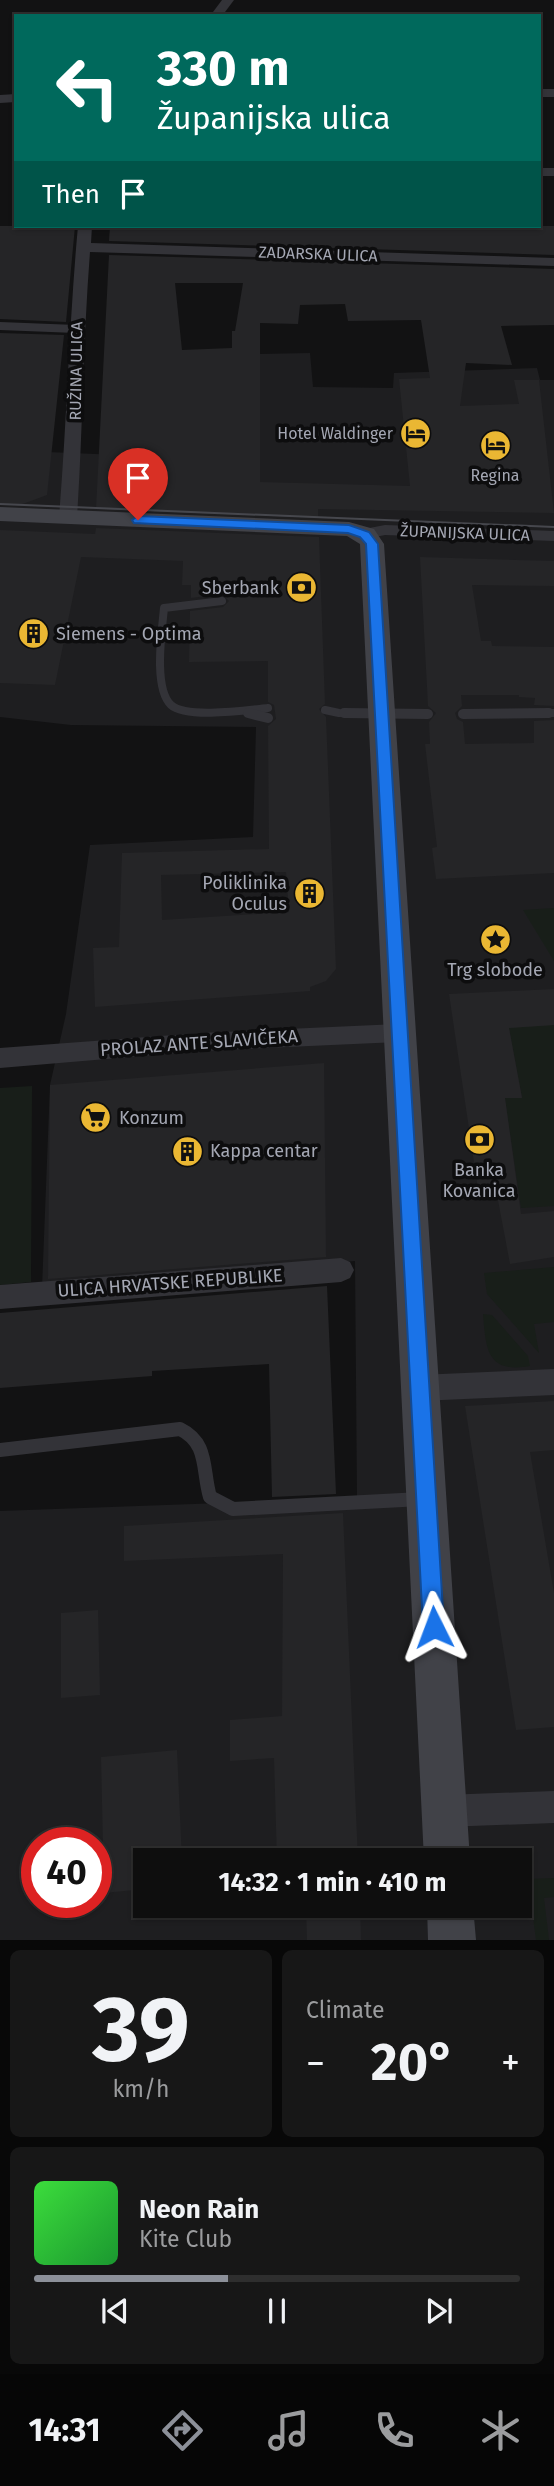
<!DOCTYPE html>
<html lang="en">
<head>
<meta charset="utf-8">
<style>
  body { margin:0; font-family:"Fira Sans",sans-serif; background:#171717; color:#f1f3f6; height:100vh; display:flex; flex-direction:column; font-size:26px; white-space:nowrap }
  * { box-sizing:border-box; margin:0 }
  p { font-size:23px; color:#9b9c9e }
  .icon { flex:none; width:38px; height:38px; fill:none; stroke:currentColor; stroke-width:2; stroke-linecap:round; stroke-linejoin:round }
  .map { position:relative; height:1940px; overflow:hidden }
  .drawer { display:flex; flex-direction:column; gap:10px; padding:10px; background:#080808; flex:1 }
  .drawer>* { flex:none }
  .hud { position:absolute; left:14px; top:14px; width:527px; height:214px; border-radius:0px; box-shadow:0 2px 5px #0004,0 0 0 2px #2e2e2e; background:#00695c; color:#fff; overflow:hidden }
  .speed { position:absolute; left:21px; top:1827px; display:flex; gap:14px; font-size:35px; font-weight:700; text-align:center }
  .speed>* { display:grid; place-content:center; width:91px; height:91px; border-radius:50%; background:#0e0e0e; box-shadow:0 2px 5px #0004,0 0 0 2px #2e2e2e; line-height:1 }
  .speed .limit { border:10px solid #d22; background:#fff; color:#111 }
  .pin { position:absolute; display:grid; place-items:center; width:60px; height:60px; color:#fff; margin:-72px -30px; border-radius:50% 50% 50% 0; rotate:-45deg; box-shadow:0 0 7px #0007 }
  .pin .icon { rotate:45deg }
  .me { position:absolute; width:77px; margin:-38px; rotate:357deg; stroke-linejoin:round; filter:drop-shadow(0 0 5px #0008) }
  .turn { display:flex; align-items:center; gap:24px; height:147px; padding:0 28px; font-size:32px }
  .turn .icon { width:91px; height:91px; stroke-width:2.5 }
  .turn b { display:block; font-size:49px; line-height:60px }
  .then { display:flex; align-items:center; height:66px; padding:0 28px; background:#0003; gap:14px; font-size:26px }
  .big { font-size:52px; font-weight:700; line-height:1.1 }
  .drawer .widget { flex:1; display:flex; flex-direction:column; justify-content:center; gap:10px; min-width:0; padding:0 24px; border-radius:10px; background:#171717 }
  .drawer .dial { align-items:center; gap:0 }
  .dial b { font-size:91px; line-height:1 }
  .song { display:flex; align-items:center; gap:21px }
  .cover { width:84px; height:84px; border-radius:10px; background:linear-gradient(135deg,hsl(120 70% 55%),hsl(130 70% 35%)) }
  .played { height:7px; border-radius:4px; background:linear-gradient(90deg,#8c9099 40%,#2e2e2e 40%) }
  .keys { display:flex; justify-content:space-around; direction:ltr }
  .heat { display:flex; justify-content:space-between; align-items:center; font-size:38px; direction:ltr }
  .drawer .tiles { flex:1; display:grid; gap:10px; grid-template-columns:1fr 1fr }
  .widget:last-child { grid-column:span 2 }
  .trip { position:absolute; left:133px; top:1848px; width:399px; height:70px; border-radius:0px; background:#0e0e0e; box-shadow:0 2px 5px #0004,0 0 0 2px #2e2e2e; font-weight:700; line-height:70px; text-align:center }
  .tab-bar { display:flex; height:112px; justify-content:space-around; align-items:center; background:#060606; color:#9b9c9e }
  .tab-bar .icon { width:49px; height:49px }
  .tab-bar .selected { color:#8c9099 }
  .tab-bar b { font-size:32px; color:#f1f3f6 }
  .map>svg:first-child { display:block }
</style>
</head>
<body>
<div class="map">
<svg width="554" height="1940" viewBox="0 0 554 1940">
  <rect width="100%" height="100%" fill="#121213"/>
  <path fill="#1e1e20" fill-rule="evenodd" d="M310 353 313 387 393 388 394 373 537 368 540 380H554V1940H0V1511L357 1498 355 1261 42 1288 50 1085 66 1014 90 845 253 837 256 727 71 725 0 717V450L259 461 260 354ZM37 1843H96V1902H37ZM145 1860H520V1906H145Z"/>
  <g fill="#181e19">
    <path d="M554 908V961L523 910Z"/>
    <path d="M554 1025V1206L521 1208 505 1098 522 1097 509 1028Z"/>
    <path d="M32 1086 31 1282 0 1285V1088Z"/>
    <path d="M554 1267V1322L534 1324 539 1353 487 1294 484 1273Z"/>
    <path d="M483 1314 492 1315 528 1356 530 1366C486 1374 486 1348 483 1314Z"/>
    <path d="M554 1878V1897L544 1898 549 1940H536L528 1879Z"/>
  </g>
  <g fill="#252527" fill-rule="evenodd">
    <path d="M0 226H75L66 322 0 319Z"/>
    <path d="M110 226H554V255L109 241Z"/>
    <path d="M109 255 554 269V325L501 326 512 365 466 363 460 406 519 404 514 380H539L554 513 318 509V518L96 509ZM175 283H243L235 331H232V348L182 350ZM345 304 348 321 421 320 430 378 399 379 410 486 260 482V323L298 324 300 305Z"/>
    <path d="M0 333 64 335 47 495 20 505 0 504Z"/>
    <path d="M96 528 319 537 325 704 319 709 326 717 336 969 326 981 310 987V991L95 1007 93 948 119 947 122 853 269 849 268 726 276 719 274 705 268 702V661L189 662 190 611 223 607 229 601 222 594 191 598V585H182L183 561 81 557 55 685 0 683V530L95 534ZM286 872 289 912 162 920 161 875Z"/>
    <path d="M420 557 554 561V586L472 585 481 641H491L492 646 554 647V706L534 705 535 698 519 697V695H461L462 706 455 713 457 719 463 722 465 744 534 743V721L554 720V873L436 879 432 848 437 847 425 744H430L429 722 436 713 428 706Z"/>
    <path d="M554 989V1025L509 1028 522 1098H505L521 1214 554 1211V1257L510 1264 497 1195 479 1196 449 994Z"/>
    <path d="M324 1063 326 1257 48 1279 50 1085Z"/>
    <path d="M327 1286 336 1494 272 1497 269 1364 152 1371V1376L0 1388V1313Z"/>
    <path d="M554 1401V1450L530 1452 554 1593V1727L516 1730 465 1406Z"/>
    <path d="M343 1513 358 1860H277L274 1758 230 1761V1720L282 1716 283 1554 124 1561V1526Z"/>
    <path d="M98 1610 100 1695 61 1698V1613Z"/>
    <path d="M177 1750 182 1860H145V1889L104 1893 101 1757Z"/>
    <path d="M306 1906H360L361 1940H307Z"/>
  </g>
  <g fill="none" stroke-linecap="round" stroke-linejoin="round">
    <g stroke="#333338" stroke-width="8">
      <path d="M0 326 76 329"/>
      <path d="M222 601 164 608C162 630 153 688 171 705 186 719 248 710 268 708"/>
      <path d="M325 710 339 713 428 714"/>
      <path d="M248 713 255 715"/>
      <path d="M463 714 554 713"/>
    </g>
    <g stroke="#333338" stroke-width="10">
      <path d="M248 713 268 718"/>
      <path d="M344 713 428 714"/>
      <path d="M463 714 549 713"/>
    </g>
    <path stroke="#333338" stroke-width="14" d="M0 1450 180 1429C209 1443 202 1470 210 1497L233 1509 421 1499"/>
    <g fill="#333338" fill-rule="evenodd">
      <path d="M222 0H234L222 16H210Z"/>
      <rect x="539" y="89" width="15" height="8"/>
      <path d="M16 94V102L0 103V95Z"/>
      <rect x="539" y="168" width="15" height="8"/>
      <path d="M78 226H92L91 243 554 258V266L90 252C83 340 83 428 77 517L68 522 59 517C67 420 69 323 78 226Z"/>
      <path d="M385 525 554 531V541L385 535 365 539 356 534 359 530Z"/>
      <path d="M398 1024 406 1026 410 1033 406 1040 398 1042 201 1051 0 1068V1048L201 1033Z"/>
      <path d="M341 1258 350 1262 354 1270 350 1278 341 1282 0 1309V1285Z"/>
      <path d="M554 1369V1395L419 1401 409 1397 405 1388 409 1379 419 1375Z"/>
      <path d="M554 1791V1823L444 1827 433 1822 428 1811 433 1800 444 1795Z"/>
    </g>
    <g fill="#414248" fill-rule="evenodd">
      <path d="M0 507 349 522 374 529 384 544 470 1860H424L360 544 347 536 0 521Z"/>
      <path d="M427 1906H473L476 1940H428Z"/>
    </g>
    <path stroke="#46474d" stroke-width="2" d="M0 504 554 527"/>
  </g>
  <path fill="#1a73e8" stroke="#114b97" stroke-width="2" d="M138 516 349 525 369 532 378 544 444 1627 441 1634 434 1637 426 1634 423 1627 366 544 360 537 348 533 134 523 132 520Z"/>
  <defs>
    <symbol id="hotel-disc" viewBox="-11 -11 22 22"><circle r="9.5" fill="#eab733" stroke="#0d0d0e"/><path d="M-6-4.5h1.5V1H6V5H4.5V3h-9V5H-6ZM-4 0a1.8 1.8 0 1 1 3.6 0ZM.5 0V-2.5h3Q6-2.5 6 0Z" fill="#111"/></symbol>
    <symbol id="bank-disc" viewBox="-11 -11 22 22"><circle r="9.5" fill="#eab733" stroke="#0d0d0e"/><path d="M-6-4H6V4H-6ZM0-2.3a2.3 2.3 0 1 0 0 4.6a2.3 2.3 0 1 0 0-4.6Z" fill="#111"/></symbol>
    <symbol id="building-disc" viewBox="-11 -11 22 22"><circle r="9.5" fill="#eab733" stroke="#0d0d0e"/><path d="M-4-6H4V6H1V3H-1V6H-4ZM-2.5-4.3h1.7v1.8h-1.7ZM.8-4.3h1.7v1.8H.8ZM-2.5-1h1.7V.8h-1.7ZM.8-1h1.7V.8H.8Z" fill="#111"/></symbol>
    <symbol id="sight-disc" viewBox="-11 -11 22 22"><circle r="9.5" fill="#eab733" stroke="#0d0d0e"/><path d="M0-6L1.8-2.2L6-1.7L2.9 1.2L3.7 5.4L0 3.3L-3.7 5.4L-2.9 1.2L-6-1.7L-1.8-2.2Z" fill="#111"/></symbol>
    <symbol id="supermarket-disc" viewBox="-11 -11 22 22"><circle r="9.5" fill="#eab733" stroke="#0d0d0e"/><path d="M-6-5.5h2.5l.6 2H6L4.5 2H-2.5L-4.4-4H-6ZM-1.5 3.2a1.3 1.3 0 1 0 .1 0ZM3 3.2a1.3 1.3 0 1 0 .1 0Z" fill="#111"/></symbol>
  </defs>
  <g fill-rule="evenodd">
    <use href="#hotel-disc" x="398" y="416" width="35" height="35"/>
    <use href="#hotel-disc" x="478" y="428" width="35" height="35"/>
    <use href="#bank-disc" x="284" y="570" width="35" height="35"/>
    <use href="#building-disc" x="16" y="616" width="35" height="35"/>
    <use href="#building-disc" x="292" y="876" width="35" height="35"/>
    <use href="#sight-disc" x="478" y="922" width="35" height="35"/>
    <use href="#supermarket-disc" x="78" y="1100" width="35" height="35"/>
    <use href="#bank-disc" x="462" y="1122" width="35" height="35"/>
    <use href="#building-disc" x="170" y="1134" width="35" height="35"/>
  </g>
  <g text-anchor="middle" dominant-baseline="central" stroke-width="7" stroke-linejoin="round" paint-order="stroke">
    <g font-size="16" fill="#a4a7b3" stroke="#0d0d0e">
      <text transform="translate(318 254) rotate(2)">ZADARSKA ULICA</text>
      <text transform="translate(76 371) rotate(-89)">RUŽINA ULICA</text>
      <text transform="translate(465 533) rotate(2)">ŽUPANIJSKA ULICA</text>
    </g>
    <g font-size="16" fill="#a4a7b3" stroke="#0d0d0e" text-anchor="end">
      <text x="393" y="433">Hotel Waldinger</text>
      <text x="495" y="475" text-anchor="middle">Regina</text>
    </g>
    <g font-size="18" fill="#a4a7b3" stroke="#0d0d0e" text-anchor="start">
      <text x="279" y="588" text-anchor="end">Sberbank</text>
      <text x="56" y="634">Siemens - Optima</text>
      <text x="287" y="883" text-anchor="end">Poliklinika<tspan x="287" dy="21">Oculus</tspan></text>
      <text x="495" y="970" text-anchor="middle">Trg slobode</text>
      <text x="119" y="1118">Konzum</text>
      <text x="210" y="1151">Kappa centar</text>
      <text x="479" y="1170" text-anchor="middle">Banka<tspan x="479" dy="21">Kovanica</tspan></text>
    </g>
    <g font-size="18" fill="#a4a7b3" stroke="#0d0d0e">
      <text transform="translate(199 1043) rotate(-4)">PROLAZ ANTE SLAVIČEKA</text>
      <text transform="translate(170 1283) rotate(-4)">ULICA HRVATSKE REPUBLIKE</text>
    </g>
  </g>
</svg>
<div class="speed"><div class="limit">40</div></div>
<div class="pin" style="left:138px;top:520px;background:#d93025"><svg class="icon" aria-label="arrive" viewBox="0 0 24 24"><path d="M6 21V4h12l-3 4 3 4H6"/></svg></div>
<svg class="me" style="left:434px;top:1627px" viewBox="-20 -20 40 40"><path d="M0-17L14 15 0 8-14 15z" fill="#1a73e8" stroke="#fff" stroke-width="4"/></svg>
<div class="trip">14:32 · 1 min · 410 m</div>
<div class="hud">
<div class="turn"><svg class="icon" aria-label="left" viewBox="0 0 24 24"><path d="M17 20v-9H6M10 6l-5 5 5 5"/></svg><div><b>330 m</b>Županijska ulica</div></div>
<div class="then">Then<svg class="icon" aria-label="arrive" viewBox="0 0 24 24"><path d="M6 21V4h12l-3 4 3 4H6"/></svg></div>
</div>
</div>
<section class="drawer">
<div class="tiles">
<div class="widget dial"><b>39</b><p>km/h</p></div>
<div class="widget"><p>Climate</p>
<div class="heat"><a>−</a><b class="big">20°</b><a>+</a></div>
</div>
<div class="widget">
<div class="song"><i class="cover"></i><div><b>Neon Rain</b><p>Kite Club</p></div></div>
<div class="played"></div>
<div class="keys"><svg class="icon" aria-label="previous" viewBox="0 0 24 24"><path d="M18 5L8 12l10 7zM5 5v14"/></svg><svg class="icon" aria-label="pause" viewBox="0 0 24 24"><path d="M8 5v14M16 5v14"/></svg><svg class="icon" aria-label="next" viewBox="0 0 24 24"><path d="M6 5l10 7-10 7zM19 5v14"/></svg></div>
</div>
</div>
</section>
<nav class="tab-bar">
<b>14:31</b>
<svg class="icon selected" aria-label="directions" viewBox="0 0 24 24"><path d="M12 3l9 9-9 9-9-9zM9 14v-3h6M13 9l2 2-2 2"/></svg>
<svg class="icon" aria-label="music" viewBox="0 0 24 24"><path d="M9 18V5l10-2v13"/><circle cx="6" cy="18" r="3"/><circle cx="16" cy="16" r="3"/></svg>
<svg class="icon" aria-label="phone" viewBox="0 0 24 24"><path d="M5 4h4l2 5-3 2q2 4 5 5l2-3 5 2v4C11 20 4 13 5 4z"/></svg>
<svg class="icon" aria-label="climate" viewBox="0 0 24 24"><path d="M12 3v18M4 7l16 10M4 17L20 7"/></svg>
</nav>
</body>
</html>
